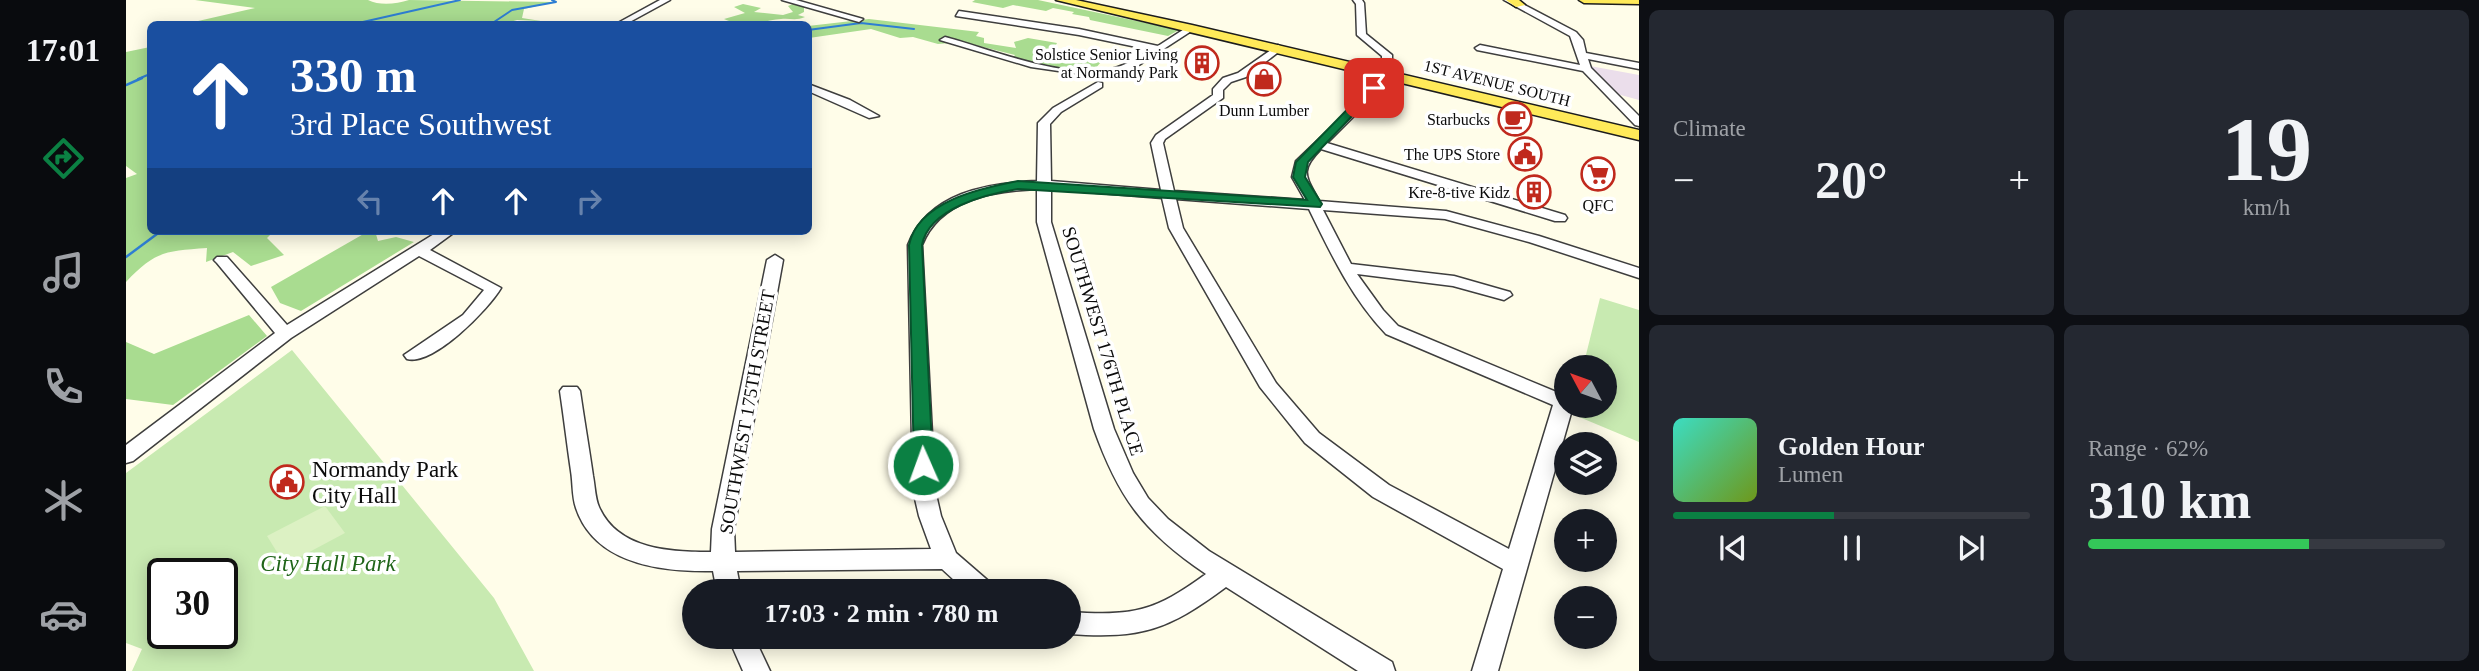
<!DOCTYPE html>
<html lang="en">
<head>
<meta charset="utf-8">
<style>
  body { margin:0; font-family:"Times New Roman",serif; background:#242831; color:#f1f3f6; height:100vh; display:flex; flex-direction:column; font-size:26px; white-space:nowrap }
  * { box-sizing:border-box; margin:0 }
  p { font-size:23px; color:#9ea1a6 }
  .icon { flex:none; width:38px; height:38px; fill:none; stroke:currentColor; stroke-width:2; stroke-linecap:round; stroke-linejoin:round }
  .map { position:relative; flex:1; overflow:hidden }
  .details { display:flex; flex-direction:column; gap:10px; padding:10px; background:#0d0f14; width:840px }
  .details>* { flex:none }
  .hud { position:absolute; left:21px; top:21px; width:665px; height:214px; border-radius:10px; box-shadow:0 4px 18px #0003; background:#1a4fa0; color:#fff; overflow:hidden }
  .needle { width:46px; rotate:311deg }
  .controls { position:absolute; left:1428px; top:355px; display:grid; gap:14px }
  .controls a { display:grid; place-items:center; width:63px; height:63px; border-radius:50%; background:#171b24; box-shadow:0 4px 18px #0003; font-size:35px }
  .speed { position:absolute; left:21px; top:558px; display:flex; gap:14px; font-size:35px; font-weight:700; text-align:center }
  .speed>* { display:grid; place-content:center; width:91px; height:91px; border-radius:50%; background:#171b24; box-shadow:0 4px 18px #0003; line-height:1 }
  .speed .limit { border:4px solid #111; border-radius:10px; background:#fff; color:#111 }
  .pin { position:absolute; display:grid; place-items:center; width:60px; height:60px; color:#fff; margin:-30px; border-radius:14px; box-shadow:0 4px 10px #0006 }
  .me { position:absolute; width:77px; margin:-38px; rotate:358deg; stroke-linejoin:round; filter:drop-shadow(0 0 5px #0008) }
  .turn { display:flex; align-items:center; gap:24px; height:147px; padding:0 28px; font-size:32px }
  .turn .icon { width:91px; height:91px; stroke-width:2.5 }
  .turn b { display:block; font-size:49px; line-height:60px }
  .lanes { display:flex; align-items:center; height:66px; padding:0 28px; background:#0003; justify-content:center; gap:35px; direction:ltr }
  .lanes .off { opacity:.35 }
  .big { font-size:52px; font-weight:600; line-height:1.1 }
  .details .tile { flex:1; display:flex; flex-direction:column; justify-content:center; gap:10px; min-width:0; padding:0 24px; border-radius:10px; background:#242831 }
  .details .dial { align-items:center; gap:0 }
  .dial b { font-size:91px; line-height:1 }
  .song { display:flex; align-items:center; gap:21px }
  .cover { width:84px; height:84px; border-radius:10px; background:linear-gradient(135deg,hsl(170 70% 55%),hsl(80 70% 35%)) }
  .played { height:7px; border-radius:4px; background:linear-gradient(90deg,#0b8043 45%,#363941 45%) }
  .keys { display:flex; justify-content:space-around; direction:ltr }
  .heat { display:flex; justify-content:space-between; align-items:center; font-size:38px; direction:ltr }
  .charge { height:10px; border-radius:5px; background:linear-gradient(90deg,#34c759 62%,#363941 0) }
  .details .tiles { flex:1; display:grid; gap:10px; grid-template-columns:repeat(2,1fr) }
  .trip { position:absolute; left:556px; top:579px; width:399px; height:70px; border-radius:35px; background:#171b24; box-shadow:0 4px 18px #0003; font-weight:600; line-height:70px; text-align:center }
  main { display:flex; flex:1; min-height:0 }
  .tab-bar { display:flex; flex-direction:column; width:126px; justify-content:space-around; align-items:center; background:#090b0e; color:#9ea1a6 }
  .tab-bar .icon { width:49px; height:49px }
  .tab-bar .current { color:#0b8043 }
  .tab-bar b { font-size:32px; color:#f1f3f6 }
  .map>svg:first-child { display:block }
</style>
</head>
<body>
<main>
<nav class="tab-bar">
<b>17:01</b>
<svg class="icon current" aria-label="directions" viewBox="0 0 24 24"><path d="M12 3l9 9-9 9-9-9zM9 14v-3h6M13 9l2 2-2 2"/></svg>
<svg class="icon" aria-label="music" viewBox="0 0 24 24"><path d="M9 18V5l10-2v13"/><circle cx="6" cy="18" r="3"/><circle cx="16" cy="16" r="3"/></svg>
<svg class="icon" aria-label="phone" viewBox="0 0 24 24"><path d="M5 4h4l2 5-3 2q2 4 5 5l2-3 5 2v4C11 20 4 13 5 4z"/></svg>
<svg class="icon" aria-label="climate" viewBox="0 0 24 24"><path d="M12 3v18M4 7l16 10M4 17L20 7"/></svg>
<svg class="icon" aria-label="car" viewBox="0 0 24 24"><path d="M5 17H2v-5l4-1 3-4h7l3 4 3 1v5h-3M9 17h6M6 11h13"/><circle cx="7" cy="17" r="2"/><circle cx="17" cy="17" r="2"/></svg>
</nav>
<div class="map">
<svg width="1513" height="671" viewBox="0 0 1513 671">
  <rect width="100%" height="100%" fill="#fffde9"/>
  <path fill="#ebdeeb" d="M1464 66 1513 75V100L1491 94Z"/>
  <g fill="#c8eab1" fill-rule="evenodd">
    <path d="M1474 298 1513 310V442L1446 414 1448 406H1479V368L1457 367Z"/>
    <path d="M166 350 368 598 408 671H6L16 649 0 643V473ZM37 574H96V634H37Z"/>
  </g>
  <g fill="#a9dc90">
    <path d="M69 0H242C254 6 270 4 283 0L428 2 398 9 396 18 415 21 391 20 377 24H59L129 8Z"/>
    <path d="M849 0H912L1053 30 1042 36 964 20 963 17 946 14 948 12 927 8 920 11 887 5 877 8 846 2Z"/>
    <path d="M617 4 635 8 628 12 657 15 667 12 662 6 667 4 678 7V12L672 15 679 17C670 21 664 18 655 19 634 21 620 29 598 19L619 13 608 7Z"/>
    <path d="M743 19 853 32 850 36 858 38V43L890 48 888 42 902 38 931 43 927 50 947 54 969 55 975 62 969 69C939 72 913 71 885 60L889 55 837 42 812 44 787 37 774 38 745 29 683 38 682 26Z"/>
    <path d="M24 47V231H88L91 234 148 231 141 238 158 255 125 266 107 252 80 262 81 248C40 251 29 251 0 282V178L11 174 0 166V52Z"/>
    <path d="M238 231H249L252 241 270 237 288 242 175 311 154 303 145 287 241 232Z"/>
    <path d="M123 315 141 336 47 405 0 399V342L28 354Z"/>
  </g>
  <path fill="#dcf1c3" d="M199 506 219 533 159 565 141 536Z"/>
  <g fill="none" stroke-linecap="round" stroke-linejoin="round">
    <g stroke="#2e7ed3" stroke-width="2">
      <path d="M228 24 334 0"/>
      <path d="M365 24 386 10 430 2 426 0"/>
      <path d="M682 30 735 23 788 29"/>
      <path d="M12 79 24 74"/>
    </g>
    <g stroke="#2e7ed3" stroke-width="2.5">
      <path d="M0 85 16 78"/>
      <path d="M0 257 35 231"/>
    </g>
    <defs>
      <g id="minor">
        <path d="M534 0H544L500 24H490Z"/>
        <path d="M656 0H670L737 19 733 22Z"/>
        <path d="M1227 0H1236L1238 3 1240 34 1266 55V64L1256 74 1247 72 1256 63V56L1231 35 1230 4Z"/>
        <path d="M1378 0H1389L1450 32 1457 40 1460 53 1513 63V69L1462 59 1465 68 1513 116V126L1509 125 1457 71 1351 50 1349 48 1354 45 1454 65 1444 36Z"/>
        <path d="M833 11 953 29 1032 46 1063 26 1070 28 1013 65 994 73 974 77 905 67 814 40 819 37C867 50 936 79 985 69 999 66 1013 57 1025 50L953 35 830 16Z"/>
        <path d="M1152 45 1157 48 1155 50 1120 77 1105 82 1097 90V98L1039 139 1037 143 1048 191 1179 200 1166 177 1170 161 1263 72 1268 75 1267 77 1201 143 1439 215 1441 218 1439 221H1429L1195 149C1173 171 1180 176 1193 201L1320 211 1413 236 1513 268V278L1403 242 1319 219 1197 210 1225 264 1328 276 1384 292 1386 295 1378 300 1327 286 1231 274 1257 310 1272 326 1440 396V406H1447L1372 671H1346L1377 569 1247 497 1179 443 1134 387 1043 228 1036 198 925 189V222L988 429 1007 473 1022 498 1042 519 1083 551 1266 662 1269 671H1232L1100 587C1042 630 1016 639 943 634V612C1008 616 1028 612 1080 574 1018 532 993 499 968 429L911 222V189C867 191 814 199 796 245L809 490 815 516 830 553 867 585 870 592H841L816 569 611 571 615 592H591L587 571C537 572 469 565 450 508 446 497 447 483 445 471 441 444 438 418 434 391L437 387H451L454 391C458 419 463 448 467 476 469 486 469 498 473 507 492 550 545 552 585 552L586 529 641 260 649 255 657 260 608 529 609 552 805 549 793 516 787 490 782 245C802 193 861 183 911 181L912 123 927 108 972 82 976 83V87L935 112 924 124 925 181 1035 190 1025 143 1030 135 1087 95V89L1097 78 1112 73ZM1050 199 1183 209C1205 254 1225 297 1260 334L1427 405 1383 549 1263 485 1193 433 1150 383 1057 228Z"/>
        <path d="M682 84 724 100 753 116 743 118 682 91Z"/>
        <path d="M313 231H330L304 250 375 288C362 310 307 366 281 359L278 355 337 315 358 290 293 256 165 338 7 461 0 463V445L149 333 91 263 88 260 91 257H101L161 325Z"/>
        <path d="M602 637H628L644 671H617Z"/>
      </g>
      <g id="major">
        <path d="M930 0H950L1066 25 1513 130V140Z"/>
        <path d="M1380 0H1393L1399 5 1390 7Z"/>
        <path d="M1453 0H1513V4L1458 3Z"/>
      </g>
    </defs>
    <use href="#minor" stroke="#3e3e3e" stroke-width="3"/>
    <use href="#major" stroke="#1c1c1c" stroke-width="3"/>
    <use href="#minor" fill="#fff" fill-rule="evenodd"/>
    <use href="#major" fill="#ffea59" fill-rule="evenodd"/>
  </g>
  <path fill="#0b8043" stroke="#07532c" stroke-width="2" d="M1244 86 1253 88 1182 162 1179 177 1196 204 1194 207 892 189C861 194 803 208 796 245L807 465 804 470H791L788 465 783 245C792 201 856 188 892 181L1181 200 1167 177 1170 162Z"/>
  <defs>
    <symbol id="building-ring" viewBox="-11 -11 22 22"><circle r="9.5" fill="#fff" stroke="#c0291d" stroke-width="1.5"/><path d="M-4-6H4V6H1V3H-1V6H-4ZM-2.5-4.3h1.7v1.8h-1.7ZM.8-4.3h1.7v1.8H.8ZM-2.5-1h1.7V.8h-1.7ZM.8-1h1.7V.8H.8Z" fill="#c0291d"/></symbol>
    <symbol id="shop-ring" viewBox="-11 -11 22 22"><circle r="9.5" fill="#fff" stroke="#c0291d" stroke-width="1.5"/><path d="M-5-2.5h2.3a2.7 3.5 0 0 1 5.4 0H5L5.5 6h-11ZM-1.5-2.5h3a1.5 2.3 0 0 0-3 0Z" fill="#c0291d"/></symbol>
    <symbol id="cafe-ring" viewBox="-11 -11 22 22"><circle r="9.5" fill="#fff" stroke="#c0291d" stroke-width="1.5"/><path d="M-5.5-4.5H6V0H3Q3 3.5 0 3.5H-2.5Q-5.5 3.5-5.5 0ZM3-3.2v2h1.7v-2ZM-6 4.5H4V6H-6Z" fill="#c0291d"/></symbol>
    <symbol id="civic-ring" viewBox="-11 -11 22 22"><circle r="9.5" fill="#fff" stroke="#c0291d" stroke-width="1.5"/><path d="M-.6-6.5H3V-4.5H.6V-3L4-1V1h2V6H-6V1h2V-1L-.6-3ZM-1.2 2.5V6h2.4V2.5Z" fill="#c0291d"/></symbol>
    <symbol id="supermarket-ring" viewBox="-11 -11 22 22"><circle r="9.5" fill="#fff" stroke="#c0291d" stroke-width="1.5"/><path d="M-6-5.5h2.5l.6 2H6L4.5 2H-2.5L-4.4-4H-6ZM-1.5 3.2a1.3 1.3 0 1 0 .1 0ZM3 3.2a1.3 1.3 0 1 0 .1 0Z" fill="#c0291d"/></symbol>
  </defs>
  <g fill-rule="evenodd">
    <use href="#building-ring" x="1057" y="44" width="38" height="38"/>
    <use href="#shop-ring" x="1119" y="60" width="38" height="38"/>
    <use href="#cafe-ring" x="1370" y="100" width="38" height="38"/>
    <use href="#civic-ring" x="1380" y="135" width="38" height="38"/>
    <use href="#supermarket-ring" x="1453" y="155" width="38" height="38"/>
    <use href="#building-ring" x="1389" y="173" width="38" height="38"/>
    <use href="#civic-ring" x="142" y="463" width="38" height="38"/>
  </g>
  <g text-anchor="middle" dominant-baseline="central" stroke-width="7" stroke-linejoin="round" paint-order="stroke">
    <g font-size="16" fill="#0b0b0b" stroke="#fff" text-anchor="end">
      <text x="1052" y="54">Solstice Senior Living<tspan x="1052" dy="18">at Normandy Park</tspan></text>
      <text x="1138" y="110" text-anchor="middle">Dunn Lumber</text>
      <text x="1364" y="119">Starbucks</text>
      <text x="1374" y="154">The UPS Store</text>
      <text x="1384" y="192">Kre-8-tive Kidz</text>
      <text x="1472" y="205" text-anchor="middle">QFC</text>
    </g>
    <g font-size="16" fill="#0b0b0b" stroke="#fff">
      <text transform="translate(1371 83) rotate(14)">1ST AVENUE SOUTH</text>
    </g>
    <g font-size="19" fill="#0b0b0b" stroke="#fff">
      <text transform="translate(977 341) rotate(73)">SOUTHWEST 176TH PLACE</text>
      <text transform="translate(621 412) rotate(-80)">SOUTHWEST 175TH STREET</text>
    </g>
    <g font-size="23" fill="#0b0b0b" stroke="#fff" text-anchor="start">
      <text x="186" y="469">Normandy Park<tspan x="186" dy="26">City Hall</tspan></text>
    </g>
    <g font-size="23" font-style="italic" fill="#206519" stroke="#fff">
      <text x="202" y="563">City Hall Park</text>
    </g>
  </g>
</svg>
<div class="controls">
<a><svg class="needle" viewBox="-14 -14 28 28"><path d="M0-13l5 13h-10z" fill="#e53935"/><path d="M0 13l5-13h-10z" fill="#9ea1a6"/></svg></a>
<a><svg class="icon" aria-label="layers" viewBox="0 0 24 24"><path d="M12 4l9 5-9 5-9-5zM3 14l9 5 9-5"/></svg></a>
<a>+</a>
<a>−</a>
</div>
<div class="speed"><div class="limit">30</div></div>
<div class="pin" style="left:1248px;top:88px;background:#d93025"><svg class="icon" aria-label="arrive" viewBox="0 0 24 24"><path d="M6 21V4h12l-3 4 3 4H6"/></svg></div>
<svg class="me" style="left:797px;top:465px" viewBox="-20 -20 40 40"><circle r="17" fill="#0b8043" stroke="#fff" stroke-width="3"/><path d="M0-11L8 9 0 5-8 9z" fill="#fff"/></svg>
<div class="trip">17:03 · 2 min · 780 m</div>
<div class="hud">
<div class="turn"><svg class="icon" aria-label="ahead" viewBox="0 0 24 24"><path d="M12 20V5M6 11l6-6 6 6"/></svg><div><b>330 m</b>3rd Place Southwest</div></div>
<div class="lanes"><svg class="icon off" aria-label="left" viewBox="0 0 24 24"><path d="M17 20v-9H6M10 6l-5 5 5 5"/></svg><svg class="icon" aria-label="ahead" viewBox="0 0 24 24"><path d="M12 20V5M6 11l6-6 6 6"/></svg><svg class="icon" aria-label="ahead" viewBox="0 0 24 24"><path d="M12 20V5M6 11l6-6 6 6"/></svg><svg class="icon off" aria-label="right" viewBox="0 0 24 24"><path d="M7 20v-9h11M14 6l5 5-5 5"/></svg></div>
</div>
</div>
<section class="details">
<div class="tiles">
<div class="tile"><p>Climate</p>
<div class="heat"><a>−</a><b class="big">20°</b><a>+</a></div>
</div>
<div class="tile dial"><b>19</b><p>km/h</p></div>
<div class="tile">
<div class="song"><i class="cover"></i><div><b>Golden Hour</b><p>Lumen</p></div></div>
<div class="played"></div>
<div class="keys"><svg class="icon" aria-label="previous" viewBox="0 0 24 24"><path d="M18 5L8 12l10 7zM5 5v14"/></svg><svg class="icon" aria-label="pause" viewBox="0 0 24 24"><path d="M8 5v14M16 5v14"/></svg><svg class="icon" aria-label="next" viewBox="0 0 24 24"><path d="M6 5l10 7-10 7zM19 5v14"/></svg></div>
</div>
<div class="tile"><p>Range · 62%</p><b class="big">310 km</b><div class="charge"></div></div>
</div>
</section>
</main>
</body>
</html>
